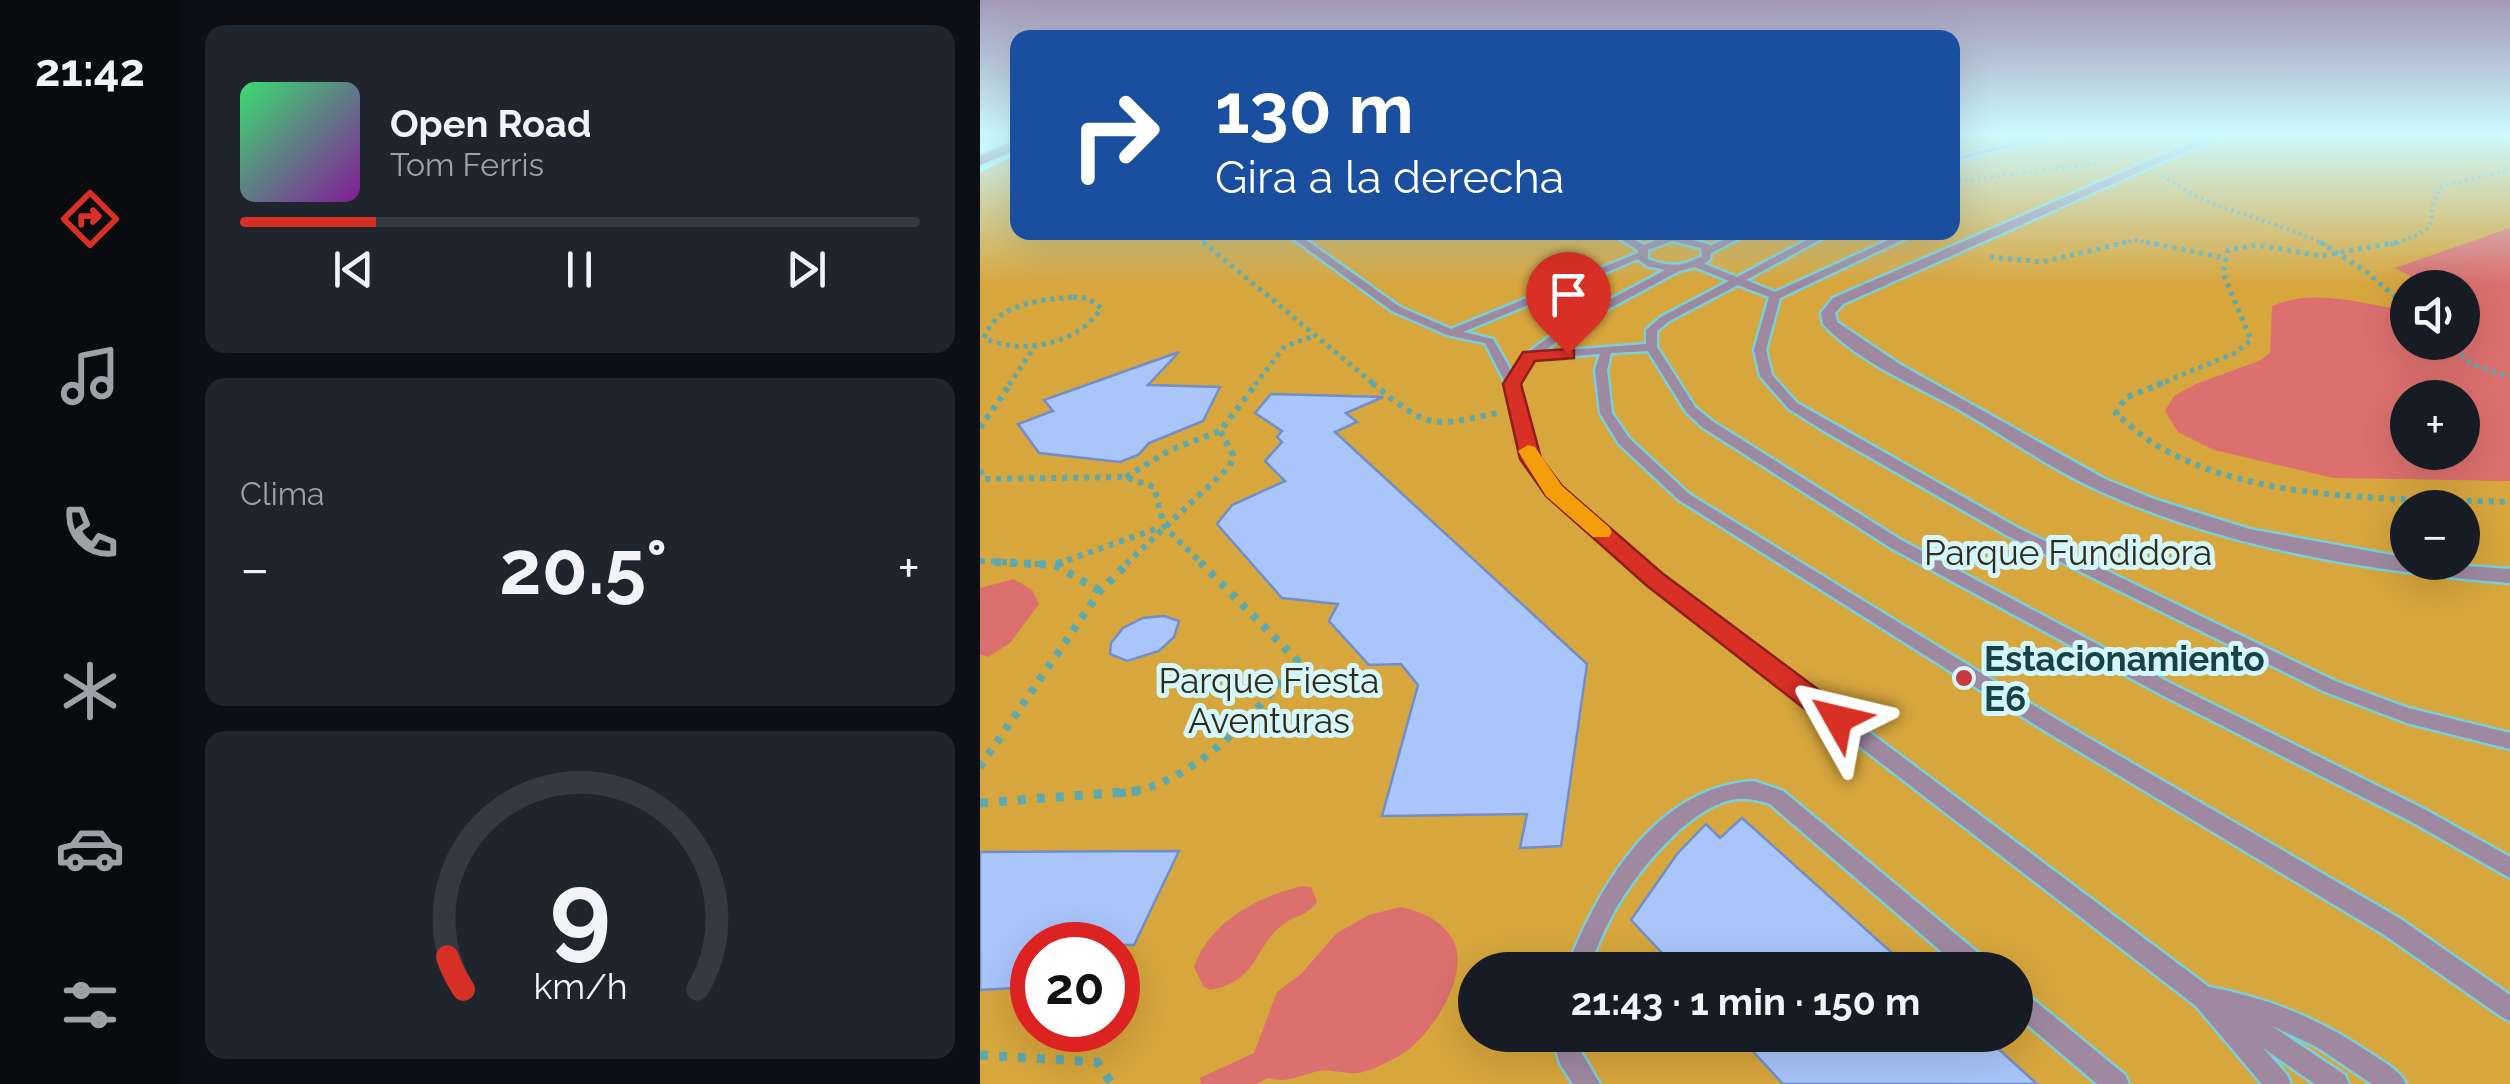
<!DOCTYPE html>
<html lang="es">
<head>
<meta charset="utf-8">
<style>
  body { margin:0; font-family:Raleway,sans-serif; background:#20242c; color:#f1f3f6; height:100vh; display:flex; flex-direction:column; font-size:38px; white-space:nowrap }
  * { box-sizing:border-box; margin:0 }
  p { font-size:32px; color:#9ea1a6 }
  .icon { flex:none; width:55px; height:55px; fill:none; stroke:currentColor; stroke-width:2; stroke-linecap:round; stroke-linejoin:round }
  .map { position:relative; flex:1; overflow:hidden }
  .side { display:flex; flex-direction:column; gap:25px; padding:25px; background:#0d0f14; width:800px }
  .side>* { flex:none }
  .guide { position:absolute; left:30px; top:30px; width:950px; height:210px; border-radius:20px; box-shadow:0 10px 40px #0002; background:#1a4fa0; color:#fff; overflow:hidden }
  .controls { position:absolute; left:1410px; top:270px; display:grid; gap:20px }
  .controls a { display:grid; place-items:center; width:90px; height:90px; border-radius:50%; background:#171b24; box-shadow:0 10px 40px #0002; font-size:50px }
  .speed { position:absolute; left:30px; top:922px; display:flex; gap:20px; font-size:50px; font-weight:700; text-align:center }
  .speed>* { display:grid; place-content:center; width:130px; height:130px; border-radius:50%; background:#171b24; box-shadow:0 10px 40px #0002; line-height:1 }
  .speed .limit { border:15px solid #d22; background:#fff; color:#111 }
  .pin { position:absolute; display:grid; place-items:center; width:85px; height:85px; color:#fff; margin:-102px -42px; border-radius:50% 50% 50% 0; rotate:-45deg; box-shadow:0 0 10px #0007 }
  .pin .icon { rotate:45deg }
  .me { position:absolute; width:110px; margin:-55px; rotate:307deg; stroke-linejoin:round; filter:drop-shadow(0 0 8px #0008) }
  .turn { display:flex; align-items:center; gap:35px; height:210px; padding:0 40px; font-size:45px }
  .turn .icon { width:130px; height:130px; stroke-width:2.5 }
  .turn b { display:block; font-size:70px; line-height:85px }
  .big { font-size:75px; font-weight:700; line-height:1.1 }
  .side .widget { flex:1; display:flex; flex-direction:column; justify-content:center; gap:15px; min-width:0; padding:0 35px; border-radius:20px; background:#20242c }
  .side .dial { align-items:center; gap:0 }
  .dial svg { height:260px; overflow:visible; fill:none; stroke:#363941; stroke-width:7; stroke-linecap:round; text-anchor:middle }
  .dial text { fill:#f1f3f6; stroke:none }
  .song { display:flex; align-items:center; gap:30px }
  .cover { width:120px; height:120px; border-radius:15px; background:linear-gradient(135deg,hsl(140 70% 55%),hsl(290 70% 35%)) }
  .played { height:10px; border-radius:5px; background:linear-gradient(90deg,#d93025 20%,#363941 20%) }
  .keys { display:flex; justify-content:space-around; direction:ltr }
  .heat { display:flex; justify-content:space-between; align-items:center; font-size:55px; direction:ltr }
  .trip { position:absolute; left:478px; top:952px; width:575px; height:100px; border-radius:50px; background:#171b24; box-shadow:0 10px 40px #0002; font-weight:700; line-height:100px; text-align:center }
  main { display:flex; flex:1; min-height:0 }
  .tabs { display:flex; flex-direction:column; width:180px; justify-content:space-around; align-items:center; background:#090b0e; color:#9ea1a6 }
  .tabs .icon { width:70px; height:70px }
  .tabs .on { color:#d93025 }
  .tabs b { font-size:45px; color:#f1f3f6 }
  .map>svg:first-child { display:block }
</style>
</head>
<body>
<main>
<nav class="tabs">
<b>21:42</b>
<svg class="icon on" aria-label="directions" viewBox="0 0 24 24"><path d="M12 3l9 9-9 9-9-9zM9 14v-3h6M13 9l2 2-2 2"/></svg>
<svg class="icon" aria-label="music" viewBox="0 0 24 24"><path d="M9 18V5l10-2v13"/><circle cx="6" cy="18" r="3"/><circle cx="16" cy="16" r="3"/></svg>
<svg class="icon" aria-label="phone" viewBox="0 0 24 24"><path d="M5 4h4l2 5-3 2q2 4 5 5l2-3 5 2v4C11 20 4 13 5 4z"/></svg>
<svg class="icon" aria-label="climate" viewBox="0 0 24 24"><path d="M12 3v18M4 7l16 10M4 17L20 7"/></svg>
<svg class="icon" aria-label="car" viewBox="0 0 24 24"><path d="M5 17H2v-5l4-1 3-4h7l3 4 3 1v5h-3M9 17h6M6 11h13"/><circle cx="7" cy="17" r="2"/><circle cx="17" cy="17" r="2"/></svg>
<svg class="icon" aria-label="filters" viewBox="0 0 24 24"><path d="M4 7h16M4 17h16"/><circle cx="9" cy="7" r="2"/><circle cx="15" cy="17" r="2"/></svg>
</nav>
<section class="side">
<div class="widget">
<div class="song"><i class="cover"></i><div><b>Open Road</b><p>Tom Ferris</p></div></div>
<div class="played"></div>
<div class="keys"><svg class="icon" aria-label="previous" viewBox="0 0 24 24"><path d="M18 5L8 12l10 7zM5 5v14"/></svg><svg class="icon" aria-label="pause" viewBox="0 0 24 24"><path d="M8 5v14M16 5v14"/></svg><svg class="icon" aria-label="next" viewBox="0 0 24 24"><path d="M6 5l10 7-10 7zM19 5v14"/></svg></div>
</div>
<div class="widget"><p>Clima</p>
<div class="heat"><a>−</a><b class="big">20.5°</b><a>+</a></div>
</div>
<div class="widget dial"><svg viewBox="0 0 100 80">
<path d="M14 69A42 42 0 1 1 86 69"/>
<path d="M14 69A42 42 0 0 1 9 59" stroke="#d93025"/>
<text x="50" y="56" font-size="32" font-weight="700">9</text>
<text x="50" y="72" font-size="11">km/h</text>
</svg></div>
</section>
<div class="map">
<svg width="1530" height="1084" viewBox="0 0 1530 1084">
  <rect width="100%" height="100%" fill="#90f5fd"/>
  <path fill="#d7a63d" fill-rule="evenodd" d="M973 133H1530V1084H0V173L37 154 38 232H972ZM1428 288H1482V342H1428ZM1428 398H1482V452H1428ZM1428 508H1482V562H1428ZM52 945H138V1030H52ZM495 970H1035V1035H495Z"/>
  <g fill="#db706e" fill-rule="evenodd">
    <path d="M1530 228V481L1354 478 1234 450 1198 432 1185 411 1194 396 1216 384 1279 361 1290 353 1292 306C1337 287 1382 305 1427 310L1428 342H1482V288L1443 287 1434 278 1415 268ZM1428 398H1482V452H1428Z"/>
    <path d="M34 579 52 590 59 604 30 643 8 657 0 654V588Z"/>
    <path d="M323 886 331 887 337 902C328 915 317 915 305 923 271 948 281 980 230 990L223 986 214 967C230 921 279 896 323 886Z"/>
    <path d="M421 907C441 912 460 919 472 938 493 973 450 1039 419 1056 407 1062 390 1072 377 1073 363 1074 352 1069 339 1071 319 1075 308 1084 288 1078L276 1084H221L220 1078 274 1053 297 992 321 974 357 933 389 915Z"/>
  </g>
  <g fill="#a9c5fa" stroke="#708fca" stroke-width="2.5">
    <path d="M199 352 168 385 240 387 223 421 169 443 158 455 140 462 59 453 38 424 73 411 64 400Z"/>
    <path d="M291 394 403 397 366 413 377 422 355 432 607 664 581 846 540 848 547 814 402 816 438 685 421 664 389 665 349 621 358 604 302 598 237 524 252 505 305 481 285 461 302 442 297 437 302 431 275 413Z"/>
    <path d="M184 616 199 621 194 637 179 651 147 661 130 654 131 643 143 628 163 618Z"/>
    <path d="M762 818 931 970H698L651 920 697 854 726 824 740 838Z"/>
    <path d="M199 851 154 945H52V987L0 990V852Z"/>
    <path d="M758 1035H1003L1057 1084H803Z"/>
  </g>
  <g fill="none" stroke-linecap="round" stroke-linejoin="round">
    <defs>
      <g id="service">
        <path d="M994 133H1010L972 142V138Z"/>
        <path d="M1073 133H1087L972 162V158Z"/>
        <path d="M304 232H315L420 307 471 329 658 253V250L629 232H641L664 245 696 232H710L701 237 728 244 730 246 760 232H772L731 253 730 259 724 264 757 277 842 232H854L766 280 795 292 926 232H939L800 298 786 350 792 375 817 403 1038 528 1355 681 1428 708 1530 733V749L1427 723 1343 691 1028 536 844 431 809 409 780 376 774 350 789 297 758 285 689 321 677 331V347L715 407 732 421 921 540 1192 684 1446 810 1530 857V878L1432 822 1180 694 911 548 722 427 706 412 668 351 631 353 627 370 632 413 649 438 709 494 1076 719 1419 918 1530 995V1021L1522 1017 1403 934 1062 729 699 500 639 444 620 413 615 370 620 354 554 359 538 384 558 459 579 488 680 575 1229 987C1289 998 1340 1019 1390 1053 1403 1062 1420 1070 1426 1084H1392L1337 1047 1292 1026 1365 1075 1369 1084H1335L1283 1048 1307 1075 1311 1084H1282L1216 1006 668 583 569 494 544 459 526 384 505 343 467 335 412 311ZM692 241 721 248 722 256C704 267 687 267 668 259V250ZM658 259 667 266 685 270 594 319 546 354 533 374 513 339 483 332ZM715 267 749 281 681 317 666 330V344L563 352 602 323 699 271Z"/>
        <path d="M774 781 803 791 1009 962 1012 970H983L790 804C777 800 765 797 751 800 706 810 655 874 634 912 623 931 616 950 608 970H586C618 888 674 787 774 781Z"/>
        <path d="M1035 987 1043 991 1145 1075 1149 1084H1117L1035 1014Z"/>
        <path d="M572 1035H596L600 1050 620 1084H593L580 1064Z"/>
      </g>
      <path id="pedestrian" d="M1233 133H1247L863 304 855 313 857 322 921 365 1125 479 1174 499 1269 529 1428 558V562L1530 569V583C1386 571 1241 548 1109 486 1063 464 1022 434 978 409 933 384 878 362 843 324L841 313 853 298Z"/>
      <path id="trunk" d="M38 139V149L0 165V156Z"/>
    </defs>
    <use href="#service" stroke="#78d1d8" stroke-width="5"/>
    <use href="#pedestrian" stroke="#78d1d8" stroke-width="5"/>
    <use href="#trunk" stroke="#78d1d8" stroke-width="4"/>
    <g stroke="#5ca9af" stroke-width="4" stroke-dasharray="2.5 4" stroke-linecap="butt">
      <path d="M1156 150 1149 136 1162 133"/>
      <path d="M1182 175C1230 212 1291 217 1345 245"/>
      <path d="M972 182 1119 163"/>
      <path d="M223 232 224 245"/>
      <path d="M1136 245 1156 240 1178 245"/>
      <path d="M1410 245C1476 223 1436 224 1462 186L1530 170"/>
    </g>
    <g stroke="#5ca9af" stroke-width="5" stroke-dasharray="4 5" stroke-linecap="butt">
      <path d="M223 242 395 385"/>
      <path d="M1166 242 1244 258"/>
      <path d="M1340 242 1388 273 1428 308"/>
      <path d="M1010 257 1062 262 1147 242"/>
      <path d="M93 297 107 298 121 308C100 344 40 356 4 338 16 303 61 300 93 297Z"/>
      <path d="M1468 342 1491 364 1530 377"/>
      <path d="M29 385 55 346"/>
      <path d="M275 385 305 346 334 336"/>
      <path d="M1177 385 1253 354 1271 340 1243 273 1248 250 1277 245 1341 256 1418 242"/>
    </g>
    <g stroke="#5ca9af" stroke-width="6" stroke-dasharray="5 6" stroke-linecap="butt">
      <path d="M392 383C449 429 449 428 521 412"/>
      <path d="M1183 383 1145 398 1136 414C1148 423 1160 435 1173 443 1270 504 1419 498 1530 502"/>
      <path d="M0 428 31 383"/>
      <path d="M0 470 4 479 145 477 174 487 184 526 222 564"/>
      <path d="M146 477 190 450 240 431 277 383"/>
      <path d="M0 561 62 564"/>
      <path d="M77 564 178 528"/>
      <path d="M146 564 250 466 253 455 240 431"/>
    </g>
    <g stroke="#5ca9af" stroke-width="8" stroke-dasharray="6 9" stroke-linecap="butt">
      <path d="M15 562 75 565 120 591"/>
      <path d="M77 564 83 562"/>
      <path d="M0 767 120 591 149 562"/>
      <path d="M140 793C211 788 277 713 317 660L220 562"/>
    </g>
    <g stroke="#5ca9af" stroke-width="9" stroke-dasharray="8 11" stroke-linecap="butt">
      <path d="M0 803 159 791"/>
      <path d="M0 1055 117 1062 132 1084"/>
    </g>
    <use href="#service" fill="#9e89a1" fill-rule="evenodd"/>
    <use href="#pedestrian" fill="#9e89a1" fill-rule="evenodd"/>
    <use href="#trunk" fill="#5a325f" fill-rule="evenodd"/>
  </g>
  <linearGradient id="sky" x2="0" y2="1"><stop stop-color="#a399b7"/><stop offset="0.47" stop-color="#cdfafe"/><stop offset="1" stop-color="#cdfafe" stop-opacity="0"/></linearGradient>
  <rect width="1530" height="285" fill="url(#sky)"/>
  <path fill="#d93025" stroke="#8d1f18" stroke-width="2.5" d="M588 349 594 350V358L555 361 541 384 561 458 582 486 682 573 867 711 871 719 867 727 858 730 848 727 666 585 566 496 540 459 523 384 543 352Z"/>
  <path fill="#f59e0b" d="M548 445 555 447 582 486 629 527 632 532 629 537H613L566 496 538 451Z"/>
  <circle fill="#c83940" stroke="#d3f7fa" stroke-width="4" cx="984" cy="678" r="10"/>
  <g text-anchor="middle" dominant-baseline="central" stroke-width="10" stroke-linejoin="round" paint-order="stroke">
    <g font-size="35" fill="#332a18" stroke="#d3f7fa">
      <text x="1088" y="552">Parque Fundidora</text>
      <text x="289" y="680">Parque Fiesta<tspan x="289" dy="40">Aventuras</tspan></text>
    </g>
    <g font-size="35" font-weight="bold" fill="#174346" stroke="#d3f7fa" text-anchor="start">
      <text x="1004" y="658">Estacionamiento<tspan x="1004" dy="40">E6</tspan></text>
    </g>
  </g>
</svg>
<div class="controls">
<a><svg class="icon" aria-label="sound" viewBox="0 0 24 24"><path d="M4 9h4l5-4v14l-5-4H4zM17 9q2 3 0 6"/></svg></a>
<a>+</a>
<a>−</a>
</div>
<div class="speed"><div class="limit">20</div></div>
<div class="pin" style="left:588px;top:354px;background:#d93025"><svg class="icon" aria-label="arrive" viewBox="0 0 24 24"><path d="M6 21V4h12l-3 4 3 4H6"/></svg></div>
<svg class="me" style="left:858px;top:719px" viewBox="-20 -20 40 40"><path d="M0-17L14 15 0 8-14 15z" fill="#d93025" stroke="#fff" stroke-width="4"/></svg>
<div class="trip">21:43 · 1 min · 150 m</div>
<div class="guide">
<div class="turn"><svg class="icon" aria-label="right" viewBox="0 0 24 24"><path d="M7 20v-9h11M14 6l5 5-5 5"/></svg><div><b>130 m</b>Gira a la derecha</div></div>
</div>
</div>
</main>
</body>
</html>
